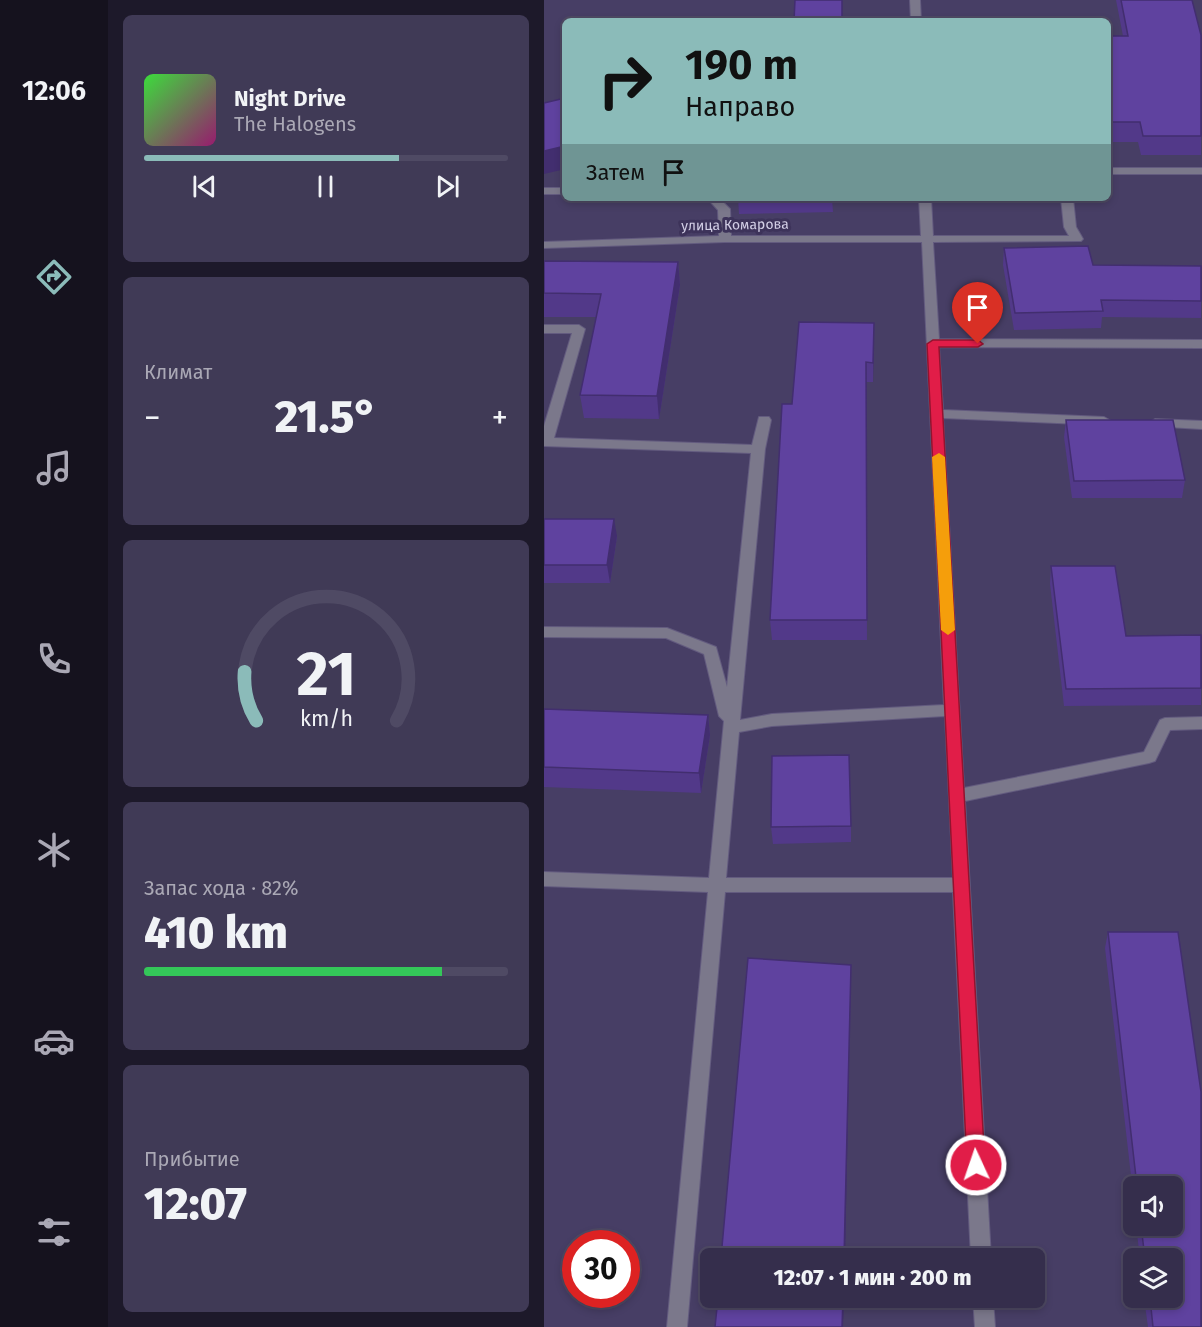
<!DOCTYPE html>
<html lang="ru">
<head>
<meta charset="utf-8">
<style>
  body { margin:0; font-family:"Fira Sans",sans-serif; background:#403a56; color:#f1f3f6; height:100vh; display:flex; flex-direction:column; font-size:22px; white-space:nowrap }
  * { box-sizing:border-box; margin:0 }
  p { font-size:20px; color:#aaa8b5 }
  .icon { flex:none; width:33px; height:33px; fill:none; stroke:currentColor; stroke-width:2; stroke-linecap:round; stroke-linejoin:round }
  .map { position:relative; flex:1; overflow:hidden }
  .side { display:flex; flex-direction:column; gap:15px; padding:15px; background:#1d192a; width:436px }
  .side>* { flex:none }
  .banner { position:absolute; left:18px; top:18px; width:549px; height:183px; border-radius:9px; box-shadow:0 3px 9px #0003,0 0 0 2px #4f4a64; background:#8bbbb9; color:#111; overflow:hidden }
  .fabs { position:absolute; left:579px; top:1176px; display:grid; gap:12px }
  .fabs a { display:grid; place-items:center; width:60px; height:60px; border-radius:9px; background:#352e4c; box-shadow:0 3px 9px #0003,0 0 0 2px #4f4a64; font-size:30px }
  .speed { position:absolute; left:18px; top:1230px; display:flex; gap:12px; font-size:30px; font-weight:700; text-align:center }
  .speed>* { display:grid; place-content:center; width:78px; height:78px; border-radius:50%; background:#352e4c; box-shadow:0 3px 9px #0003,0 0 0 2px #4f4a64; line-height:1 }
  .speed .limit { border:9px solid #d22; background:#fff; color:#111 }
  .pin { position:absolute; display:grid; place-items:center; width:51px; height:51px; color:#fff; margin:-62px -26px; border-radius:50% 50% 50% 0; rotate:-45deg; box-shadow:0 0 6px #0007 }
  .pin .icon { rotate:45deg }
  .me { position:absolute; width:66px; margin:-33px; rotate:357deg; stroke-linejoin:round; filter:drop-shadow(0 0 4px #0008) }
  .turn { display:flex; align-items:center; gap:21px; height:126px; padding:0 24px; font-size:27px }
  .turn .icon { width:78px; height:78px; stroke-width:2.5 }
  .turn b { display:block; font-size:42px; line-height:51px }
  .then { display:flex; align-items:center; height:57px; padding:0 24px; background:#0003; gap:12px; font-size:22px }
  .big { font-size:45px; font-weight:800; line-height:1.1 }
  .side .card { flex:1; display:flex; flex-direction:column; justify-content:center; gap:9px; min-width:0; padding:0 21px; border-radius:9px; background:#403a56 }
  .side .dial { align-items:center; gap:0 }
  .dial svg { height:156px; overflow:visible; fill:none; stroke:#4f4a64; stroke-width:7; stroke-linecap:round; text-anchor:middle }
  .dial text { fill:#f1f3f6; stroke:none }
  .song { display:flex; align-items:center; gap:18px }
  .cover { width:72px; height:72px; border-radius:9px; background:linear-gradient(135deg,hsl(120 70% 55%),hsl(320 70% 35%)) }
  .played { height:6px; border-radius:3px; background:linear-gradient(90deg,#8bbbb9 70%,#4f4a64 70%) }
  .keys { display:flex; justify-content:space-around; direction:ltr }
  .heat { display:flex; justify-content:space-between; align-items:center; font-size:33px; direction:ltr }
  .charge { height:9px; border-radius:4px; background:linear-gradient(90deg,#34c759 82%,#4f4a64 0) }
  .trip { position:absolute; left:156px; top:1248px; width:345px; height:60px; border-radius:9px; background:#352e4c; box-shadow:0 3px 9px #0003,0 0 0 2px #4f4a64; font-weight:800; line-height:60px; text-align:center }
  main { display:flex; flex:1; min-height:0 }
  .menu { display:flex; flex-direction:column; width:108px; justify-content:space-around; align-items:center; background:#15121e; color:#aaa8b5 }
  .menu .icon { width:42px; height:42px }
  .menu .current { color:#8bbbb9 }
  .menu b { font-size:27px; color:#f1f3f6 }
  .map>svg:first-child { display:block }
</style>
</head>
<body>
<main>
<nav class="menu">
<b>12:06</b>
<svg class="icon current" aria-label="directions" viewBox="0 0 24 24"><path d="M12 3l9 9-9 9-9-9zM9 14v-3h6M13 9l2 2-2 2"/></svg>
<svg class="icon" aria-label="music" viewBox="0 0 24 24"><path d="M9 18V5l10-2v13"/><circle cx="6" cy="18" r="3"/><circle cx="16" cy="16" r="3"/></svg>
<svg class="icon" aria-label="phone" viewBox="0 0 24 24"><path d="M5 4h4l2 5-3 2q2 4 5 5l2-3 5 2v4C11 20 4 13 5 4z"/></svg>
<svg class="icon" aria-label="climate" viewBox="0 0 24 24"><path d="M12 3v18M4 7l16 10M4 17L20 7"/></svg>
<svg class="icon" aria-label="car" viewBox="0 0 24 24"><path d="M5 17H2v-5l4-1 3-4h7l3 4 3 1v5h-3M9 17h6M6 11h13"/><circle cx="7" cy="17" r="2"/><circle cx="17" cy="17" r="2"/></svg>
<svg class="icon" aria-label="filters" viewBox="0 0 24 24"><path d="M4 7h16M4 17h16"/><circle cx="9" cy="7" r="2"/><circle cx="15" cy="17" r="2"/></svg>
</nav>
<section class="side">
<div class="card">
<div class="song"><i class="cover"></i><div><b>Night Drive</b><p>The Halogens</p></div></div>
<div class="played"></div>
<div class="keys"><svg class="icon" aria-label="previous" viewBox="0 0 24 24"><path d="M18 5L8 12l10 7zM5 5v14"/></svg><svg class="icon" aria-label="pause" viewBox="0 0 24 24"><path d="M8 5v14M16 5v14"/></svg><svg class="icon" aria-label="next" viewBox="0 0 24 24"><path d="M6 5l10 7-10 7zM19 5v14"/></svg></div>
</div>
<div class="card"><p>Климат</p>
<div class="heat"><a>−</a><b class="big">21.5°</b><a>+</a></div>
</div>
<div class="card dial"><svg viewBox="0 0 100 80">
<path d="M14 69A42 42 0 1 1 86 69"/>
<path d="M14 69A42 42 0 0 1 8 44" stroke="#8bbbb9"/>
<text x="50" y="56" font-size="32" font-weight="700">21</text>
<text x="50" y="72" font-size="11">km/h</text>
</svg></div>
<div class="card"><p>Запас хода · 82%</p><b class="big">410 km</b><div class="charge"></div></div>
<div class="card"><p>Прибытие</p><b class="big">12:07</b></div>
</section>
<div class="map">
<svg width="658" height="1327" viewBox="0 0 658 1327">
  <rect width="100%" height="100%" fill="#473e65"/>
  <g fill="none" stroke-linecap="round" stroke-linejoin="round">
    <defs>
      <g id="minor">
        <path d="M366 0H376L377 21H367Z"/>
        <rect x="564" y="168" width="94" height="6"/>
        <rect x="0" y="188" width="21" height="6"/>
        <path d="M163 198H175L186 209 187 236H377L375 198H387L389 236H525L520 227 517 198H529L532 227 539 239 537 241 389 242 395 339 658 340V348L395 347 399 410 560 417 567 421 560 425 399 418 420 788 600 752 616 720 621 718 658 717V729L626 730 611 761 605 763 421 801 447 1258H427L409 892H181L143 1327H123L164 892 0 886V872L165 878 180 721 175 716 160 654 122 638 0 637V627L123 628 172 647 183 687 207 453 0 446V426L28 333H0V325H35L41 329 10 438 208 445 215 417H225L227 420 221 449 196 720 228 714 400 705 378 242H181L0 248V242L175 236 174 210ZM401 716 409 878H182L195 732 228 726Z"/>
        <path d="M611 419 658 421V429L606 426 604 423Z"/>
        <path d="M429 1298H449L451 1327H431Z"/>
      </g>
    </defs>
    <use href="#minor" stroke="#635b7f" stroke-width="2"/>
    <use href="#minor" fill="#7b788b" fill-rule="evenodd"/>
  </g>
  <g fill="#523989">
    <path d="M572 0H648L657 35V155H597L594 142H564V36H579Z"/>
    <path d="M194 198H288L289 212 195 214Z"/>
    <path d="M460 248 549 265 657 266V318L558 317 557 328 470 330 459 265Z"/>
    <path d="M0 261 134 262 136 285 115 419 40 418 36 395 52 317H0Z"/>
    <path d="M330 323 329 382H322L323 640H228L226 620 248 404Z"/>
    <path d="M522 420 641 480 638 498H528L520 437Z"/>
    <path d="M0 519 73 536 66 583H0Z"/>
    <path d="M507 566 582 636 657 635V705L520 706 506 584Z"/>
    <path d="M0 709 164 715 166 735 157 793 0 787Z"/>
    <path d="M307 826V842L229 844 227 827Z"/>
    <path d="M564 932H634L657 1092V1327H604L600 1298H628V1258H596L592 1226H628V1186H590V1202L561 948Z"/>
  </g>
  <g fill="#422e6f">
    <path d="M21 146V169L0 174V151Z"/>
    <path d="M134 262 136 285 115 419 113 396Z"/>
    <path d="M330 323V343L329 382V363Z"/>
    <path d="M70 519 73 536 66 583 63 565Z"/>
    <path d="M164 715 166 735 157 793 155 773Z"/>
    <path d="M307 965 301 1258H300Z"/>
    <path d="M299 1298H300L299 1327H298Z"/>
  </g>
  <g fill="#5f429f" stroke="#422e6f" stroke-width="1.5">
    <path d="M251 0H298V21H250Z"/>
    <path d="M577 0H648L657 35V136H599L596 122H564V36H584Z"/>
    <path d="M21 98V146L0 151V103Z"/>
    <path d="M544 246 549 265 657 266V301L557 300 559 311 471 313 460 248Z"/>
    <path d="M0 261 134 262 113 396 36 395 57 294 0 293Z"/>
    <path d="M255 322 330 323 329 363 322 362 323 620H226L238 404H248Z"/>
    <path d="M522 420H629L641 480 530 481Z"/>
    <path d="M0 519H70L63 565H0Z"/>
    <path d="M507 566H571L582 636 657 635V688L522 689Z"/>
    <path d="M0 709 164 715 155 773 0 767Z"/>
    <path d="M305 755 307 826 227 827 228 756Z"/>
    <path d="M564 932H634L657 1092V1327H609L606 1298H628V1258H601L597 1226H628V1186H593Z"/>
    <path d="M204 958 307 965 300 1258H177Z"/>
    <path d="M174 1298H299L298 1327H171Z"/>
  </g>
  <path fill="#e11d48" stroke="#92132f" stroke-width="1.5" d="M389 340H434L439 344 434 347H395L441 1165 438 1171 432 1173 426 1171 423 1165 383 344Z"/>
  <path fill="#f59e0b" d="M395 453 401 457 411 630 404 635 397 630 388 457Z"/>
  <g text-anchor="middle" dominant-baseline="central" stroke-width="6" stroke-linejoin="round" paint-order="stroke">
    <g font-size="14" fill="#d2cee5" stroke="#3d335a">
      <text transform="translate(191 225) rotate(-1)">улица Комарова</text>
    </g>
  </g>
</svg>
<div class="fabs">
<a><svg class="icon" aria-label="sound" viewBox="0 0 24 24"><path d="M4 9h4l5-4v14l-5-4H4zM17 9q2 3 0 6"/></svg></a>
<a><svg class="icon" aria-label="layers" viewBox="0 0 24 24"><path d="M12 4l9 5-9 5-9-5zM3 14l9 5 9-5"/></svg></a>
</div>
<div class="speed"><div class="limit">30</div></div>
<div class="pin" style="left:434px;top:344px;background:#d93025"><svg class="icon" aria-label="arrive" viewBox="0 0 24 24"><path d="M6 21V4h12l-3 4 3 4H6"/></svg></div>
<svg class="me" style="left:432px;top:1165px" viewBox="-20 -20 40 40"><circle r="17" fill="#e11d48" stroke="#fff" stroke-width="3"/><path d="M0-11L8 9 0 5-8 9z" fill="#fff"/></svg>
<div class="trip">12:07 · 1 мин · 200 m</div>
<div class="banner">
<div class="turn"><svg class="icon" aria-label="right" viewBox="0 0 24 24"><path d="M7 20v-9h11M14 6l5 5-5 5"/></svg><div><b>190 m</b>Направо</div></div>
<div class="then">Затем<svg class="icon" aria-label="arrive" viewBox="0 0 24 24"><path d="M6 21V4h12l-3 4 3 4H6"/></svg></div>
</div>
</div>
</main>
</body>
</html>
